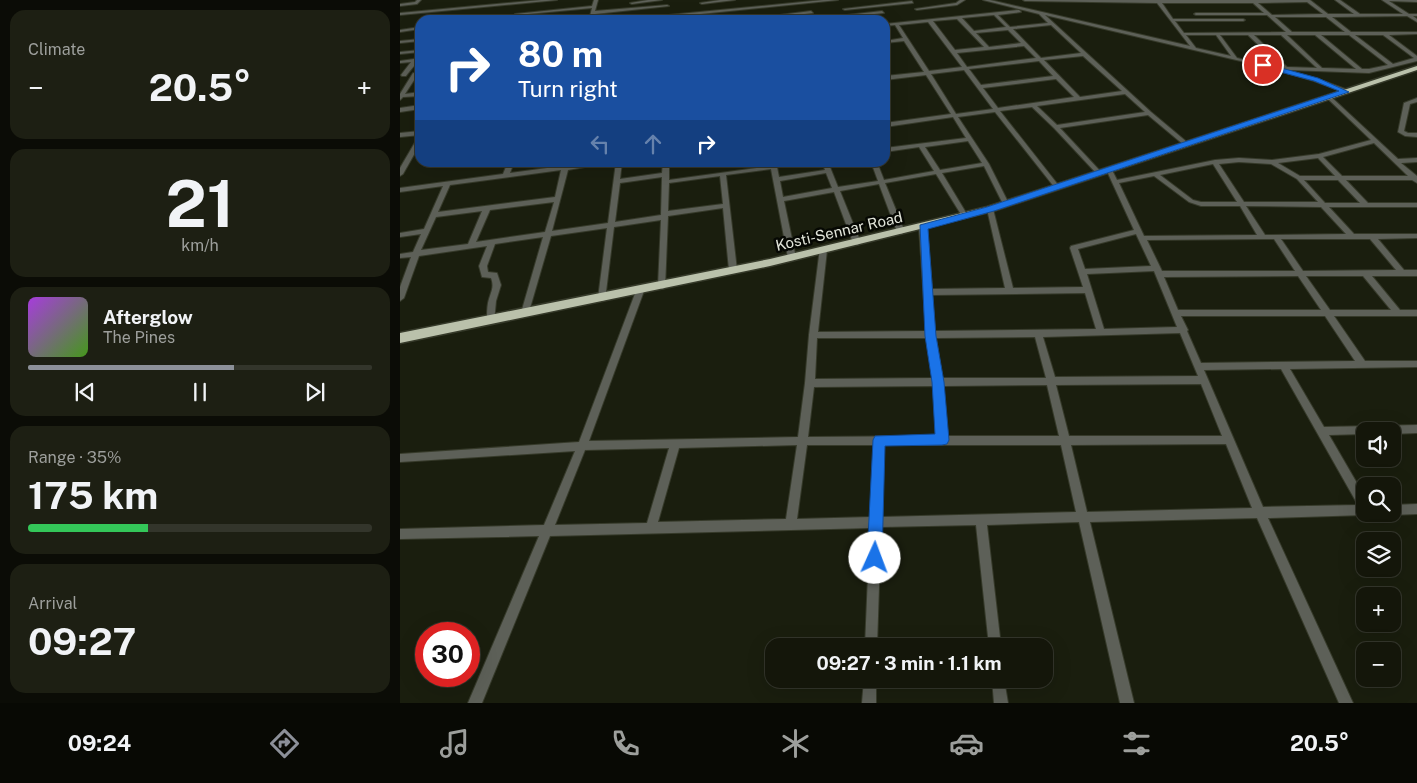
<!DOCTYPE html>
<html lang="en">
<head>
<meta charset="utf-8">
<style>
  body { margin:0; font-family:"Public Sans",sans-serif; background:#1d1f13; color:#f1f3f6; height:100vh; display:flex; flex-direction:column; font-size:19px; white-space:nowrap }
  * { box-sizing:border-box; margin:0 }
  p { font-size:16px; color:#9d9f9c }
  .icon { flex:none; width:28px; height:28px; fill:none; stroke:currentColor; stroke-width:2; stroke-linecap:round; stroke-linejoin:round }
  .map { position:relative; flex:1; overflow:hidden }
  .panel { display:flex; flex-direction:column; gap:10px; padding:10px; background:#0b0c06; width:400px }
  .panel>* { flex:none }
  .guide { position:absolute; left:15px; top:15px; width:475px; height:152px; border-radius:15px; box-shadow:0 5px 20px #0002,0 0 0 1px #33352b; background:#1a4fa0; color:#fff; overflow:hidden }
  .tools { position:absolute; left:956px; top:422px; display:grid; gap:10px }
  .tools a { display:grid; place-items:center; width:45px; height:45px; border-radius:10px; background:#14160a; box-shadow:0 5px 20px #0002,0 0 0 1px #33352b; font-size:25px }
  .speed { position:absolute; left:15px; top:622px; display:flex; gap:10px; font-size:25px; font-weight:700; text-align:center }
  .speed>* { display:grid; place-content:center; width:65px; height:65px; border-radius:50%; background:#14160a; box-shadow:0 5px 20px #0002,0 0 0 1px #33352b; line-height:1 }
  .speed .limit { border:8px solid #d22; background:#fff; color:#111 }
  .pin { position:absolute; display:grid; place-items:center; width:42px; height:42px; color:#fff; margin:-21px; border:2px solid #fff; border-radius:50%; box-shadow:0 1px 5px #0007 }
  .me { position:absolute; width:55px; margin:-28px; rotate:2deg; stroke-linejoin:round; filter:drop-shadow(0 0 4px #0008) }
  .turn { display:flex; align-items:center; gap:18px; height:105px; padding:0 20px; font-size:22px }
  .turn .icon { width:65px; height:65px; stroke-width:2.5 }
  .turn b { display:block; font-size:35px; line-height:42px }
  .lanes { display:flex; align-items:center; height:48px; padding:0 20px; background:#0003; justify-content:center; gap:25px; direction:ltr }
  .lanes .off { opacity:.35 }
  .big { font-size:38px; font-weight:700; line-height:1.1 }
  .panel .card { flex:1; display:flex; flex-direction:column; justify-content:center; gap:8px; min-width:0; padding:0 18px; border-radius:15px; background:#1d1f13 }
  .panel .dial { align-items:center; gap:0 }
  .dial b { font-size:65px; line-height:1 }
  .song { display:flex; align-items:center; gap:15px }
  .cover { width:60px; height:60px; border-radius:8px; background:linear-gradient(135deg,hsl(280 70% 55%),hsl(100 70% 35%)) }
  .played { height:5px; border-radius:2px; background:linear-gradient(90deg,#8c9099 60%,#33352b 60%) }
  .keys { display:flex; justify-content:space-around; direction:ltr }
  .heat { display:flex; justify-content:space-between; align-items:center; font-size:28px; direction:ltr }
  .charge { height:8px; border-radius:4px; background:linear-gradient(90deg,#34c759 35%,#33352b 0) }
  .trip { position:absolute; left:365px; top:638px; width:288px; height:50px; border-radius:15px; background:#14160a; box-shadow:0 5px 20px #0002,0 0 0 1px #33352b; font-weight:700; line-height:50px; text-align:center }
  .tabs { display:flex; height:80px; justify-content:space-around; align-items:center; background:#080904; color:#9d9f9c }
  .tabs .icon { width:35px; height:35px }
  .tabs .current { color:#8c9099 }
  .tabs b { font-size:22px; color:#f1f3f6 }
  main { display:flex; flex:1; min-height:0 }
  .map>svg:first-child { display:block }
</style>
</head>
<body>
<main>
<section class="panel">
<div class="card"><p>Climate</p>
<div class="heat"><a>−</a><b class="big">20.5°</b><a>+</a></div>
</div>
<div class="card dial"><b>21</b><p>km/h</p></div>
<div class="card">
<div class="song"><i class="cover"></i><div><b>Afterglow</b><p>The Pines</p></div></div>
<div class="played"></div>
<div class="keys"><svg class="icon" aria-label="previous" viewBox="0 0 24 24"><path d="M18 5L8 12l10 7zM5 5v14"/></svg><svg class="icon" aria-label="pause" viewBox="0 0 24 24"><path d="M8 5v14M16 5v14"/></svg><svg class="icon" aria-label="next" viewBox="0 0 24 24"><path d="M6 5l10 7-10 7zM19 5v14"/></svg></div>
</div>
<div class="card"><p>Range · 35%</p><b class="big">175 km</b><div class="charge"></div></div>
<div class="card"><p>Arrival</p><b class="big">09:27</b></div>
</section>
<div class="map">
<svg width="1017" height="703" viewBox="0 0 1017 703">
  <rect width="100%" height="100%" fill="#1a1e0e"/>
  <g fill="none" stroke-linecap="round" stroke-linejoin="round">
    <defs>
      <g id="minor">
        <path d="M17 0H21L17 4 0 6V4L15 2Z"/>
        <path d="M141 0H157L0 15V13Z"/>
        <path d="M194 0H198L195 11 267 5 269 6 195 14 193 20H189L192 8 117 15 115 14 192 6Z"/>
        <path d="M248 0H262L232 4 230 3Z"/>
        <path d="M320 0H335L302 4 300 3Z"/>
        <path d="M423 0H438L241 20H225L227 19Z"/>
        <path d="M560 0H565L557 5 517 10 515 9 556 3Z"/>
        <path d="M583 0H590L790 46 757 3 625 1 623 0H910L928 14H954L935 0H940L960 14H1003L982 0H1017V2L989 1 1009 14H1017V16H1013L1017 19V22L1007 16 932 17 951 32H1017V34L989 35 1017 56V61L969 73 889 70 890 71 918 79 948 90 949 91 946 93 914 81 862 66 645 15 751 112 788 143V145H784L748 115 660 128 701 172V174H697L654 128 632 107 600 111 659 186V188H655L595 112 558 117 589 164 609 204 608 205H604L603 204 584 166 542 173 568 216 565 218 562 216 536 174 485 183 505 232 501 234 497 232 479 184 440 191 461 243 457 245 453 243 434 192 384 201 396 258 392 260 388 258 371 169 326 175 337 270 336 272 333 273 329 270 323 208 268 216 265 288 262 289 258 286 261 220 214 227 205 300 202 301 198 298 207 228 151 236 128 315H122L121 313 143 237 95 244 87 266 88 272 97 273 101 285 96 301 94 322 91 323 87 320C87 314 87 308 88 303 90 293 95 288 91 278L82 277 79 266 87 246 19 256 4 298 0 301V287L11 257 0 258V254L13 252 21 234 0 237V233L24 229 43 186 0 192V188L103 174 108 162H114L110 173 162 166 164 162 168 163 169 166 192 162H213L168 170 152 231 208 223 216 162H222L220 179 262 173 263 162H269V180L371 166 370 162H376L379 177 425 170 422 162H428L438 187 478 181 471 162H477L484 180 534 171 519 147 485 152V148L566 138 553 117 485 127V123L551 114 526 75 485 80V76L524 72 504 41 485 43V41L503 38 495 25 485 26V24L619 10 621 12 598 15 610 27 648 23 639 14ZM907 2 923 14 872 15 858 3ZM762 3H853L864 13H796L794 14 796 15H867L886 32 784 33 775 21H843L845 20 843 19H773ZM594 15 606 27 574 31 562 18ZM875 17H926L945 32H892ZM557 19 584 47 555 50 533 21ZM528 22 562 67 529 71 499 25ZM651 25 681 53 641 58 613 29ZM608 30 621 43 589 47 576 33ZM786 35H816L831 56 796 48ZM820 35H848L883 69 837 58ZM854 35H881L917 68 887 67ZM887 35H915L956 69 922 68ZM921 35H949L988 65 969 69H962ZM955 35H983L1014 58 993 64ZM624 46 636 58 567 67 557 53ZM683 56 722 91 680 97 644 60ZM639 61 653 76 581 85 569 69ZM564 70 593 109 556 114 531 74ZM656 79 674 97 598 108 583 88ZM725 94 745 112 657 125 637 106ZM568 141 582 163 540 170 525 147ZM161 170 155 197 38 212 50 185ZM426 173 432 188 383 197 380 181ZM320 176 323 204 268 211 269 183ZM262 177 261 215 215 222 220 183ZM154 202 145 232 76 242 90 210ZM82 211 68 244 21 250 36 217Z"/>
        <path d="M512 1 513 3 445 10 443 9Z"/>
        <path d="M411 11 413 13 353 20H340Z"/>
        <path d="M482 11 484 13 417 20 412 19Z"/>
        <path d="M81 16 83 18 44 20 46 19Z"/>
        <path d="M156 16 158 18 119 20 121 19Z"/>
        <path d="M20 27V29L0 32V30Z"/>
        <path d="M20 39V41L0 43V41Z"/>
        <path d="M20 50V52L0 54V52Z"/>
        <path d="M18 53H20C20 61 11 69 6 76H2L1 75 11 62 0 63V61L14 59Z"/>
        <path d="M13 73 18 74 5 94 20 92V96L3 97 0 100V94Z"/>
        <path d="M929 95 998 159 1017 158V162L1001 163 1017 176V183L1012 180H946L968 203H1017V207H929L954 234H1017V238L978 239 1004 270H1017V276H972L1000 310H1017V316H934L965 361H1017V367L890 369 924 427 1017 425V433L992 434V431H965V434L929 435 965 497V514H968L965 515 868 518 953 703H939L857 518 690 522 734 703H720L679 522 587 525 601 646H589L576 525 481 527 477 646H465L470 528 150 536 82 703H68L139 536 0 539V529L144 525 175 451 0 462V454L179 442 236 291 240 288 244 291 189 441 398 437 405 383 409 335 420 248H423L427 250 418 332 526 331 519 227 523 225 527 227 532 289 605 288 587 209 590 207 593 209 613 288 683 287 670 248 671 246 734 230 706 169 707 168H711L717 180 815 160 839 158 872 160 919 154 971 140 927 98 926 97ZM974 143 1008 176H942L923 157ZM918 158 935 176H900L878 163ZM839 162 871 164 897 179 918 202H844L819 164ZM813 164 837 202H801L793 200 760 175ZM754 176 789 202 801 206H840L857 235 744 236 719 183ZM904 180H938L960 203H925ZM846 206 921 207 946 234 865 235ZM736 234 751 266 685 269 678 249ZM866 239H874L895 271H762L747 240ZM881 239H970L996 270 903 271ZM754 271 777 327 704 329 687 274ZM898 276 921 310H778L764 277ZM906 276H963L991 310H930ZM685 293 696 329 535 331 532 295ZM781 316H925L955 361 801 363 787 331 788 330ZM780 333 798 376 655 377 643 337ZM635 337 646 378H542L536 338ZM417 338H527L533 378 415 379ZM881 369 958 505 863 507 804 370ZM801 384 822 436H669L656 385ZM647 385 659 436H547L543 386ZM534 386 537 436 408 437 414 387ZM826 444 852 508 687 512 671 445ZM397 445 386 519 258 522 279 448ZM407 445H474L471 517 397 519ZM484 445H661L676 512 481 517ZM269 448 247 523 155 525 185 450Z"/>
        <path d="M1017 98V102L1010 104 1004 131 1008 133H1017V137L1005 136 998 132 1004 103Z"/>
        <path d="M20 105V109L0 112V108Z"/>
        <path d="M20 131V135L0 137V133Z"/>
        <path d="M20 137V144L3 174 0 176V168L17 139Z"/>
        <path d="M1017 504V514L992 515 989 514H992V505Z"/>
        <path d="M464 679H476V703H462Z"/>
        <path d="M592 679H604L608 703H594Z"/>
      </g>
      <path id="highway" d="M1017 66V70L593 211 370 266 0 343V333L370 259 587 207Z"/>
    </defs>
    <use href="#minor" stroke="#363a2a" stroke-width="2"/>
    <use href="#highway" stroke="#363a2a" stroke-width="3"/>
    <use href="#minor" fill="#5d6058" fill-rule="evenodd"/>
    <use href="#highway" fill="#bac1ab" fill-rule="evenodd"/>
  </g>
  <path fill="#1a73e8" stroke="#114b97" d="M863 63 918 78 949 92 594 211 528 229 536 336 544 382 549 440 547 444 542 445 485 446 482 558 480 563 475 565 470 563 467 558 473 440 475 436 535 434 532 382 525 336 520 225 587 207 939 91 914 81 861 67V64Z"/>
  <g text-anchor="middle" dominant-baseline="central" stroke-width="5" stroke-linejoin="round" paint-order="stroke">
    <g font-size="15" fill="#e1e4d9" stroke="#060803">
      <text transform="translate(439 231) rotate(-13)">Kosti-Sennar Road</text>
    </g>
  </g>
</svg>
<div class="tools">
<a><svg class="icon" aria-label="sound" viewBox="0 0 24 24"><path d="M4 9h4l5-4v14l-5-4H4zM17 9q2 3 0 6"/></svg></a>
<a><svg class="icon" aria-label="search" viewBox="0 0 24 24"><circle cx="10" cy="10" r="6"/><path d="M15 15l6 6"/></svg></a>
<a><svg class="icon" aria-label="layers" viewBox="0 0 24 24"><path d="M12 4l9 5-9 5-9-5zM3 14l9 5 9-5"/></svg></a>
<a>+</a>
<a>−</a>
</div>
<div class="speed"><div class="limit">30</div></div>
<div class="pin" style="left:863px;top:65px;background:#d93025"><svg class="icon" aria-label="arrive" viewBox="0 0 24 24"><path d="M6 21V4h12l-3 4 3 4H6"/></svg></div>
<svg class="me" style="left:475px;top:558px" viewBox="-20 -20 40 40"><circle r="19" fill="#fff"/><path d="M0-13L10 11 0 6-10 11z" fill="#1a73e8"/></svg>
<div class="trip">09:27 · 3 min · 1.1 km</div>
<div class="guide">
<div class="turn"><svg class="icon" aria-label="right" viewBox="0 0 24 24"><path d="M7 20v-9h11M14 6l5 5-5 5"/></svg><div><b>80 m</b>Turn right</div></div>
<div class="lanes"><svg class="icon off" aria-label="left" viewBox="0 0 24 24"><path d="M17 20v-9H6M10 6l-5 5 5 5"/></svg><svg class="icon off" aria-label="ahead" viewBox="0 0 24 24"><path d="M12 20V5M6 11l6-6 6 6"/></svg><svg class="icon" aria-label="right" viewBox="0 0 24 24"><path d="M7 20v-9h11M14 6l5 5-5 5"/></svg></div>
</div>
</div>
</main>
<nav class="tabs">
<b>09:24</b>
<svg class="icon current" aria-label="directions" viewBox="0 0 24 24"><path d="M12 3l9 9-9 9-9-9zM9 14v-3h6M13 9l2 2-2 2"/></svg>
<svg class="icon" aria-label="music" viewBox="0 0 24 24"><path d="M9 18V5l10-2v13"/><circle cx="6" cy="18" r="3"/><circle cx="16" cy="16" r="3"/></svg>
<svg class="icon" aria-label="phone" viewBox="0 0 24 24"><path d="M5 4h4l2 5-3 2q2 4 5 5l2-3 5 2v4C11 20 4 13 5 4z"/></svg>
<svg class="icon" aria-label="climate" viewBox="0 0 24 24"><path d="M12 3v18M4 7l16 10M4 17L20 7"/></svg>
<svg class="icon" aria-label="car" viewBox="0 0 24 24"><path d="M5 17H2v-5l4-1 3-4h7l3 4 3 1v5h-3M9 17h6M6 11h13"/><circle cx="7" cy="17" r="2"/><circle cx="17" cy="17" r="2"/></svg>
<svg class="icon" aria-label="filters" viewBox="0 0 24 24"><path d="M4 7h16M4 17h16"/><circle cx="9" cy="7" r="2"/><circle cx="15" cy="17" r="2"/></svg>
<b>20.5°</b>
</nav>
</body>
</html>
